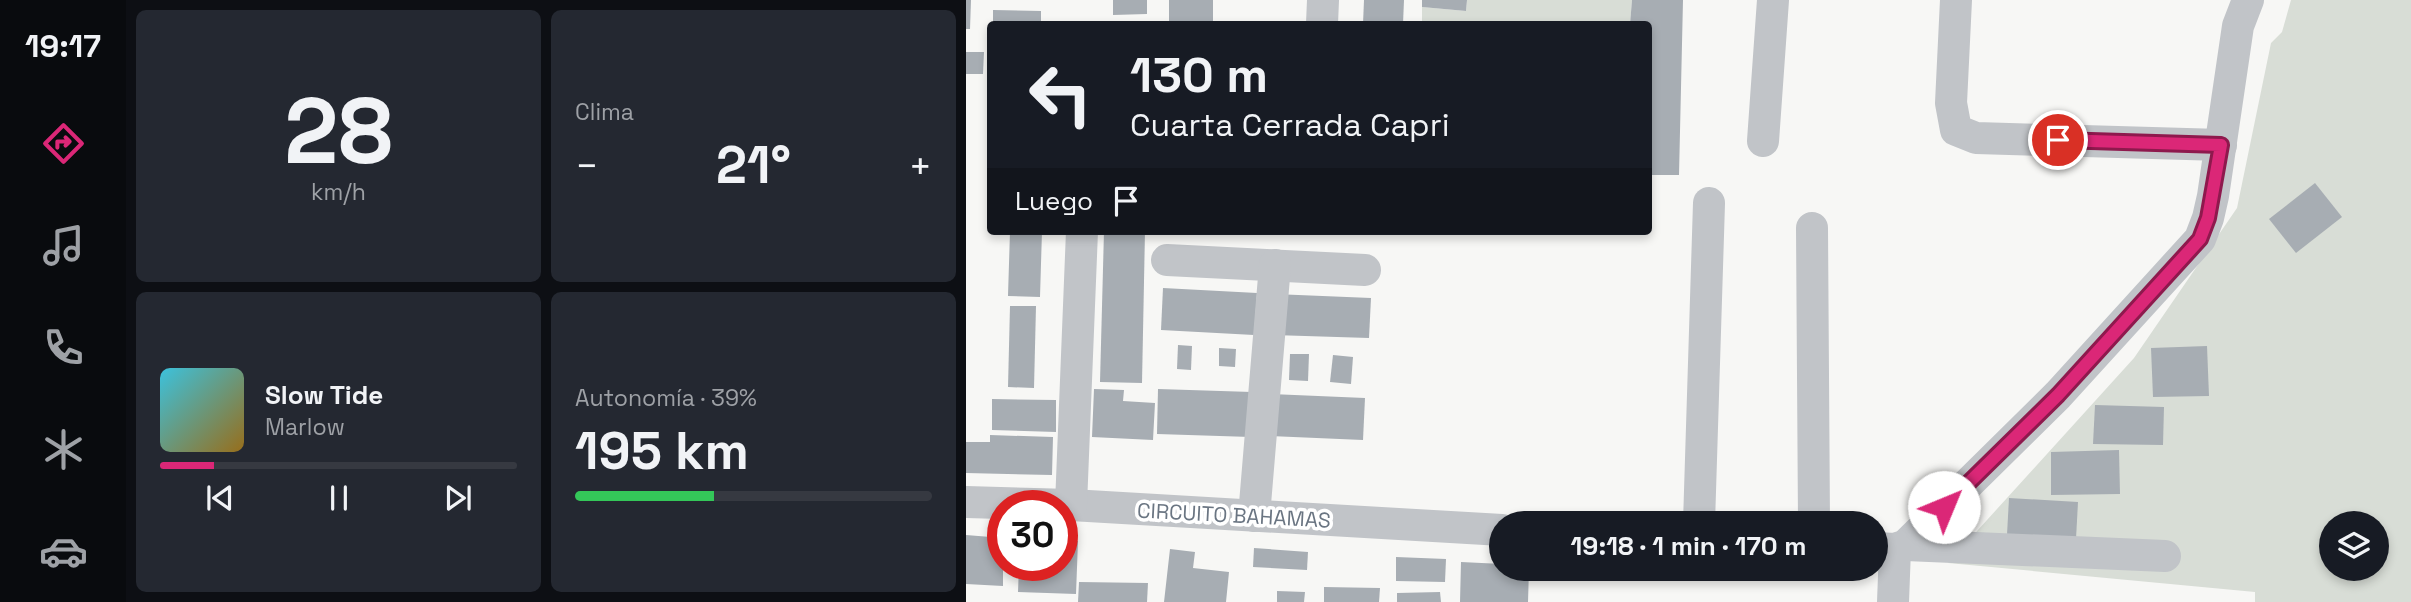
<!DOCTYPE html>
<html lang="es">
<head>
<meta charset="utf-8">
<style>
  body { margin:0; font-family:"Space Grotesk",sans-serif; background:#242831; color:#f1f3f6; height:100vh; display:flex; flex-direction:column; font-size:26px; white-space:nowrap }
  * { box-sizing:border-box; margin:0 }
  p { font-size:23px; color:#9ea1a6 }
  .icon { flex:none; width:38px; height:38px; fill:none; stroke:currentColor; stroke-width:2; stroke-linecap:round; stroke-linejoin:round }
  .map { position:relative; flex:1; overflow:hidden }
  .panel { display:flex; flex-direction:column; gap:10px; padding:10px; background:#0d0f14; width:840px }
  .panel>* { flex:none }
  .top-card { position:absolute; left:21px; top:21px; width:665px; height:214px; border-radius:7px; box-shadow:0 4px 10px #0003; background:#171b24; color:#f1f3f6; overflow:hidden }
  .fabs { position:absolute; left:1353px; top:511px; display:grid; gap:14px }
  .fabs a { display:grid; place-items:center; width:70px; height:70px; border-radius:50%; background:#171b24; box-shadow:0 4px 10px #0003; font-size:35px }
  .speed { position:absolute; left:21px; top:490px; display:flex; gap:14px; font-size:35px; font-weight:700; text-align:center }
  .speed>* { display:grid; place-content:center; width:91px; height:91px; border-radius:50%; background:#171b24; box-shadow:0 4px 10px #0003; line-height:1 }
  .speed .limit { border:10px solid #d22; background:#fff; color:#111 }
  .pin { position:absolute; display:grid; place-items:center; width:60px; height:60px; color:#fff; margin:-30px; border:4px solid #fff; border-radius:50%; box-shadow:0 2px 7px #0007 }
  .me { position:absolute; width:77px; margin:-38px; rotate:45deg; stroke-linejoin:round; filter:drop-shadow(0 0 5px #0008) }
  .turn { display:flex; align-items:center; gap:24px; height:147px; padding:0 28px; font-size:32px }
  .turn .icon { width:91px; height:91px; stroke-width:2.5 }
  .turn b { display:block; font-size:49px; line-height:60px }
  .then { display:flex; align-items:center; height:66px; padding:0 28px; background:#0003; gap:14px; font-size:26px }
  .big { font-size:52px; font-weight:700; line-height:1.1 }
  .panel .card { flex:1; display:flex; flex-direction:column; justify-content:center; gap:10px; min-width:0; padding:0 24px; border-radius:10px; background:#242831 }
  .panel .dial { align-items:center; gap:0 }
  .dial b { font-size:91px; line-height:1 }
  .song { display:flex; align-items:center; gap:21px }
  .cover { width:84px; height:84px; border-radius:10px; background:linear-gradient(135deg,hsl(190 70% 55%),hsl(40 70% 35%)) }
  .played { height:7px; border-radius:4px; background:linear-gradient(90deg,#db2777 15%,#363941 15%) }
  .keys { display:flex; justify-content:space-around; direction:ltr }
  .heat { display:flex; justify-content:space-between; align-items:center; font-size:38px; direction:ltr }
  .charge { height:10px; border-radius:5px; background:linear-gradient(90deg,#34c759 39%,#363941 0) }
  .panel .tiles { flex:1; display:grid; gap:10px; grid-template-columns:repeat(2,1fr) }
  .trip { position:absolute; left:523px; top:511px; width:399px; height:70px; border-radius:35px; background:#171b24; box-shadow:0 4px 10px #0003; font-weight:700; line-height:70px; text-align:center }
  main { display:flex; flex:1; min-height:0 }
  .tab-bar { display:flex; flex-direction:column; width:126px; justify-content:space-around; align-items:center; background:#090b0e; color:#9ea1a6 }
  .tab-bar .icon { width:49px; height:49px }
  .tab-bar .active { color:#db2777 }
  .tab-bar b { font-size:32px; color:#f1f3f6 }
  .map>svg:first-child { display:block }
</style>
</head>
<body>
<main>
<nav class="tab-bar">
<b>19:17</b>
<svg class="icon active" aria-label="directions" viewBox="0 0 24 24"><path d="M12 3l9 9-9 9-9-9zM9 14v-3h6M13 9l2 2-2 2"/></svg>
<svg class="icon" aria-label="music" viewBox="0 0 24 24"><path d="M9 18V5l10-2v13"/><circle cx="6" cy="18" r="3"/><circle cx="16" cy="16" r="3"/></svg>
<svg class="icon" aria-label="phone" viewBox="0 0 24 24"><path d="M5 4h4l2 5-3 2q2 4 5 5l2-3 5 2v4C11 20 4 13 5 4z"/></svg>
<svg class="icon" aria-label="climate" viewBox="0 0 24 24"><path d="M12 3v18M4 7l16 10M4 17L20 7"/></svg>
<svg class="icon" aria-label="car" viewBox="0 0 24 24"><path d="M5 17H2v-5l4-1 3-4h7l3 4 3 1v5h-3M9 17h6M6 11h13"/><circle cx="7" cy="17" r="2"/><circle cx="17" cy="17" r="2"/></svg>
</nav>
<section class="panel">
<div class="tiles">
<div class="card dial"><b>28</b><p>km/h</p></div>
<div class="card"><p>Clima</p>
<div class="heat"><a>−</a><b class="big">21°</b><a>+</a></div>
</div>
<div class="card">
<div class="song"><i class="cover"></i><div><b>Slow Tide</b><p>Marlow</p></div></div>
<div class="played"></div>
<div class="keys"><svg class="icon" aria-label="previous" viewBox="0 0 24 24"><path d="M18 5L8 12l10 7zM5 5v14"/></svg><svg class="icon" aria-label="pause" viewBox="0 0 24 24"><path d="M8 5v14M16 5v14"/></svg><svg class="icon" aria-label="next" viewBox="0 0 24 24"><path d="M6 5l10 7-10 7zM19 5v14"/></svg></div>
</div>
<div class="card"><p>Autonomía · 39%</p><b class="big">195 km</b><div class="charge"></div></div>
</div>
</section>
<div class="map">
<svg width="1445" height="602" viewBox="0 0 1445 602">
  <rect width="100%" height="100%" fill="#f7f7f5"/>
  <g fill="#d8ddd6" fill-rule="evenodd">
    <path d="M501 0H666L664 24H456V7L500 11Z"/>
    <path d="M1325 0H1445V602H1289V592L982 563 1168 358 1271 208 1305 43 1316 32ZM1365 523H1410V569H1365Z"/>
  </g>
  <g fill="#a7adb3">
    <path d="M0 0H5L4 29H0Z"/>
    <path d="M147 0H181V14L147 15Z"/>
    <rect x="203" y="0" width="44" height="24"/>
    <path d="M398 0H438L437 24H397Z"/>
    <path d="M456 0H501L500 11 456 7Z"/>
    <path d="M666 0H717L713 175H682V24H664Z"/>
    <path d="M27 10 75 11V24H27Z"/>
    <path d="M0 52H18L17 74H0Z"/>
    <path d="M1349 183 1376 217 1330 253 1303 219Z"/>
    <path d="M44 231H76L74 297 42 296Z"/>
    <path d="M138 231H179L176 383 134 382Z"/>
    <path d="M197 288 291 293 288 335 195 330Z"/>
    <path d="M308 294 405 298 403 338 307 335Z"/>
    <path d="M44 306H70L68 388 42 387Z"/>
    <path d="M212 345 226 346 225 370 211 369Z"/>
    <path d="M1241 346 1243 396 1187 397 1185 348Z"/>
    <path d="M253 348 270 349 269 367 253 366Z"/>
    <path d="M324 354H343L342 381 323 380Z"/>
    <path d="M367 355 387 357 385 384 364 382Z"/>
    <path d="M128 389 158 390 157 401 189 403 187 440 126 437Z"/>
    <path d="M192 389 286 392 285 437 191 434Z"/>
    <path d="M305 394 399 398 397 440 303 436Z"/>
    <path d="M26 399 90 400V432L26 430Z"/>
    <path d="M1129 405 1198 407 1197 445 1127 444Z"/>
    <path d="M24 435 87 437 86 475 0 473V442H24Z"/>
    <path d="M1153 450 1154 494 1085 495V452Z"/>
    <path d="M1043 498 1112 502 1110 539 1041 535Z"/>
    <path d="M0 535 37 538V586L0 584Z"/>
    <path d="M96 541H112L110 594 52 592 53 565H96Z"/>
    <path d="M288 548 342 552 341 570 287 567Z"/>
    <path d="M204 549 229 552 227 568 263 572 260 602H198Z"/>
    <path d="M430 557 480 559 479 582 430 581Z"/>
    <path d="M495 562 536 564V569H563L562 602H494Z"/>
    <path d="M113 582 182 583 181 602H112Z"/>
    <path d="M358 587 414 588 413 602H358Z"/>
    <path d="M311 591 339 592 338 602H311Z"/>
    <path d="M474 592 475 602H431V593Z"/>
  </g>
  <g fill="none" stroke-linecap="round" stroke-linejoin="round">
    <g stroke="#c1c4c8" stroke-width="32">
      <path d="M990 0 985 103 990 130 1010 138 1255 145"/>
      <path d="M356 24 357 0"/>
      <path d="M797 141 807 0"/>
      <path d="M846 228 848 523"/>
      <path d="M201 260 399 270"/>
      <path d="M0 502 105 505 536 530"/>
      <path d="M105 505 116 231"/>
      <path d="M288 516 309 265"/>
      <path d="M733 523 743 203"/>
      <path d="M940 545 1199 556"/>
      <path d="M910 548 929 549 940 545 1092 395 1234 239 1242 218 1247 196 1272 26 1282 0"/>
      <path d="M927 602 929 549"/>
    </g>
  </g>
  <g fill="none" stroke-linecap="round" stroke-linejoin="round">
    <defs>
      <path id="route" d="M978 507 1092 395 1234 239 1242 218 1255 145 1092 140"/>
    </defs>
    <use href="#route" stroke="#8e194d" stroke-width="18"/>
    <use href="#route" stroke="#db2777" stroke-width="12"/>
  </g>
  <g text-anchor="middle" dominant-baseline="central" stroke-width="7" stroke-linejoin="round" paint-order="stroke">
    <g font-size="21" fill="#6a7582" stroke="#fff">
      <text transform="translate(268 515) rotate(3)">CIRCUITO BAHAMAS</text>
    </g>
  </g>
</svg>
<div class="fabs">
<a><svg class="icon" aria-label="layers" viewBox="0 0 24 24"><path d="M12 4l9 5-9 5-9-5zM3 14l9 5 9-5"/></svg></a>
</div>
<div class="speed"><div class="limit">30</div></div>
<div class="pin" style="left:1092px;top:140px;background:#d93025"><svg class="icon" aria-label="arrive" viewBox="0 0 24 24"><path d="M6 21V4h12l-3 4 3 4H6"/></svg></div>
<svg class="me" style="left:978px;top:507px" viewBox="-20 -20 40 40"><circle r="19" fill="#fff"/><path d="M0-13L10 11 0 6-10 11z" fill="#db2777"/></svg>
<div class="trip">19:18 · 1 min · 170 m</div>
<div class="top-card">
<div class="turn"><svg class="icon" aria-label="left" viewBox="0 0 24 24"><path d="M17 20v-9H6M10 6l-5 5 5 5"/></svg><div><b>130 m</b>Cuarta Cerrada Capri</div></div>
<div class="then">Luego<svg class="icon" aria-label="arrive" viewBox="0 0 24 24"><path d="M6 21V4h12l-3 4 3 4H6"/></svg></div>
</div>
</div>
</main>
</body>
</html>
